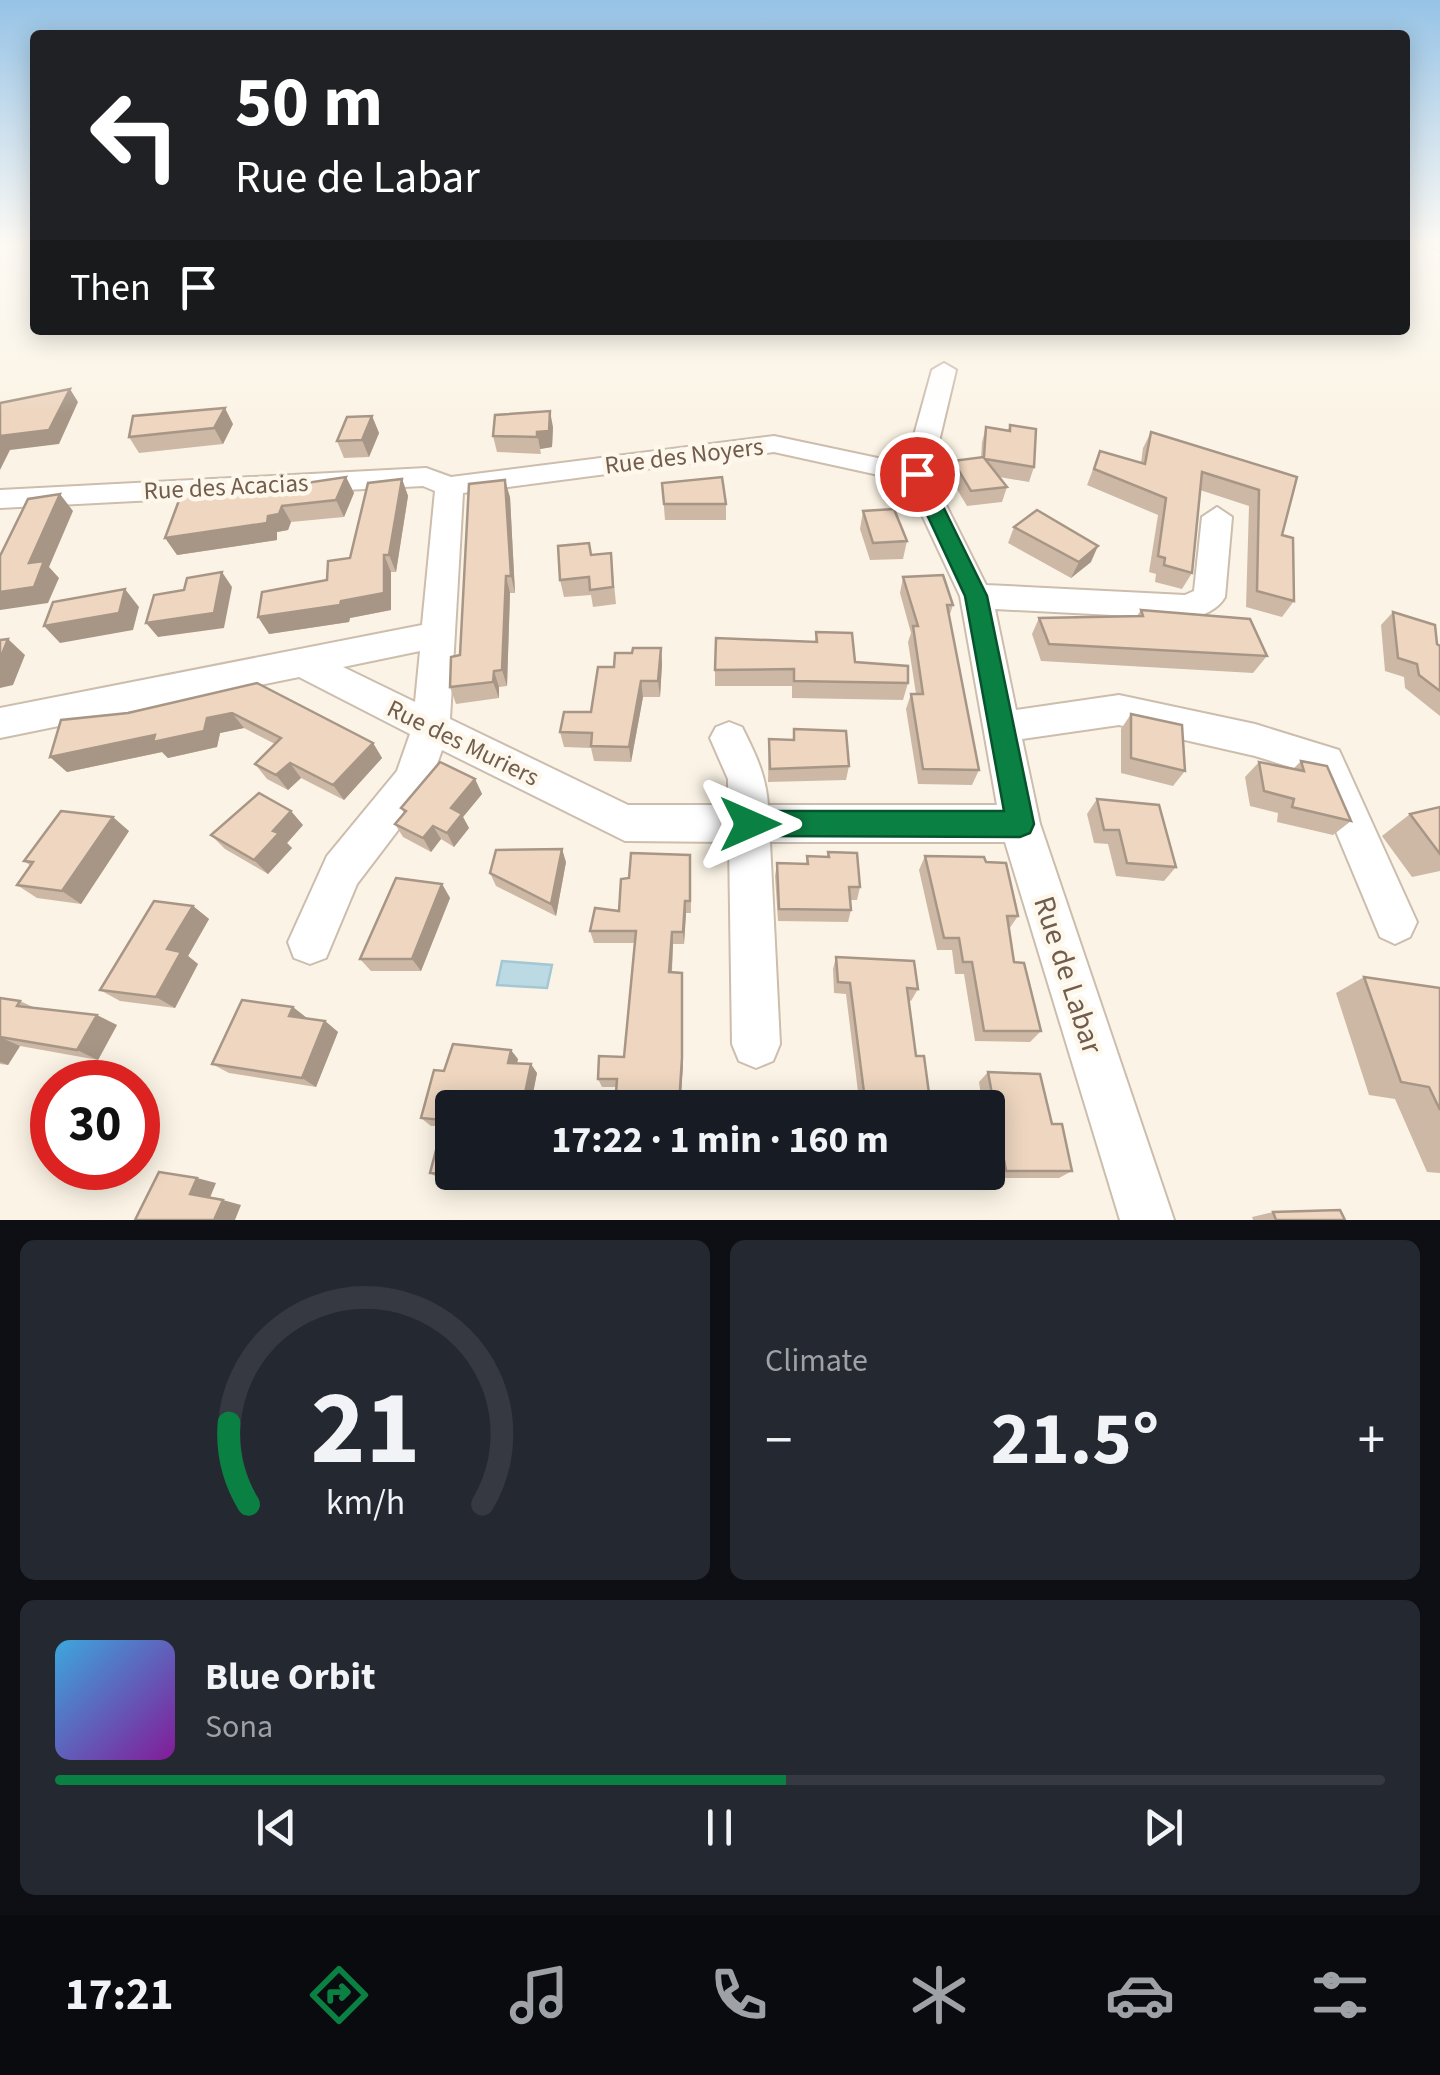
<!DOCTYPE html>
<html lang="en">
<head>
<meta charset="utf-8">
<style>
  body { margin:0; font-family:"Source Sans 3",sans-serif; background:#242831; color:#f1f3f6; height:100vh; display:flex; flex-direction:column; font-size:38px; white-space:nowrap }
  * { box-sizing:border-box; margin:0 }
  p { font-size:32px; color:#9ea1a6 }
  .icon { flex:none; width:55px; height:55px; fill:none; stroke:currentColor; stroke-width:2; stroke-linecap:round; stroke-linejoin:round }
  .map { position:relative; height:1220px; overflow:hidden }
  .sheet { display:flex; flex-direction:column; gap:20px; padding:20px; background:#0d0f14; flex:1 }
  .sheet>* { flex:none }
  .top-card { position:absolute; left:30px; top:30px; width:1380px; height:305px; border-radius:10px; box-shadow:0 5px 25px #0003; background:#202124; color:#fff; overflow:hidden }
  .speed { position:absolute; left:30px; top:1060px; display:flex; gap:20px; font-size:50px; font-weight:700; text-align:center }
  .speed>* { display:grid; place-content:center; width:130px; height:130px; border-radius:50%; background:#171b24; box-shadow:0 5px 25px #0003; line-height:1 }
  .speed .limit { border:15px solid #d22; background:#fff; color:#111 }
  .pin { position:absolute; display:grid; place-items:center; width:85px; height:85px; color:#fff; margin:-42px; border:5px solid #fff; border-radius:50%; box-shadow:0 2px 10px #0007 }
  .me { position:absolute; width:110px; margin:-55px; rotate:90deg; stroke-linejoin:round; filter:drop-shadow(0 0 8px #0008) }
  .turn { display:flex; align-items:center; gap:35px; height:210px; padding:0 40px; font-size:45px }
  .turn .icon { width:130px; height:130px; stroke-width:2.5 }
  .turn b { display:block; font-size:70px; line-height:85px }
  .then { display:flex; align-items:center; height:95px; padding:0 40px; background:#0003; gap:20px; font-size:38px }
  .big { font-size:75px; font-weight:700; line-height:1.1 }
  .sheet .tile { flex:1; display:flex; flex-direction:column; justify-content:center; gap:15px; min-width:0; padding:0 35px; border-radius:15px; background:#242831 }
  .sheet .dial { align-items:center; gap:0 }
  .dial svg { height:260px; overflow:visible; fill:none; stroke:#363941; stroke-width:7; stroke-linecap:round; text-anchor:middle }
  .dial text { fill:#f1f3f6; stroke:none }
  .song { display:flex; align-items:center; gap:30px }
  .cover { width:120px; height:120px; border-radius:15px; background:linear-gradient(135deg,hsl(200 70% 55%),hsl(290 70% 35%)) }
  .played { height:10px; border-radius:5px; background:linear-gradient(90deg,#0b8043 55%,#363941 55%) }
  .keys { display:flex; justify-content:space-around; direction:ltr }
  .heat { display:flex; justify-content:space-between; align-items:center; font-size:55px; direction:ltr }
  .sheet .tiles { flex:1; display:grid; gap:20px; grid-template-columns:1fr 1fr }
  .tile:last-child { grid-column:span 2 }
  .trip { position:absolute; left:435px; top:1090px; width:570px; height:100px; border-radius:10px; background:#171b24; box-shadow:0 5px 25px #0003; font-weight:700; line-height:100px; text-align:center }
  .tab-bar { display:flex; height:160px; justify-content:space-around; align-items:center; background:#090b0e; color:#9ea1a6 }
  .tab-bar .icon { width:70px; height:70px }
  .tab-bar .selected { color:#0b8043 }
  .tab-bar b { font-size:45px; color:#f1f3f6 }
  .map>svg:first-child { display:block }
</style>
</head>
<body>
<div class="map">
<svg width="1440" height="1220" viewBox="0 0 1440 1220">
  <rect width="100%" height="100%" fill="#fbf4e6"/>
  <path fill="#bcdae3" stroke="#a3c8d4" stroke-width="2.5" d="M502 961 552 965 547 988 497 985Z"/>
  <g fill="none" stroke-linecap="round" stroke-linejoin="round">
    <defs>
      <g id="street">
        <path d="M1427 243H1440V251Z"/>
        <path d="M944 363 956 370 931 475 986 585 1185 595 1194 591 1202 517 1217 507 1232 517 1225 597C1218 610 1203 615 1189 619L995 609 1016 710 1119 695 1255 724 1339 750 1417 922 1410 937 1395 944 1380 937 1312 774 1255 756 1119 725 1022 739 1040 824 1174 1220H1120L1005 842H770L780 1044 773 1061 756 1068 739 1061 732 1044 729 842 625 841 442 750 427 792 357 884 326 958 310 964 294 958 288 942 327 856 397 771 410 734 299 677 0 738V708L422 625 435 491 423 486 0 508V490L426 468 451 477 774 436 906 464 932 370ZM774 452 906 481 960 596 997 805H768C766 775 755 753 742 727L729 722 716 727 710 738 728 779V805H628L450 719 463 493ZM420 651 415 702 343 667Z"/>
      </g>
    </defs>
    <use href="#street" stroke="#ccbdad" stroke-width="4"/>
    <use href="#street" fill="#fff" fill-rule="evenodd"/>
  </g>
  <g fill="#cdb8a5">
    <path d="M372 416 379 433 369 457 344 458 337 441Z"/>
    <path d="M233 424 223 444 139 453 129 437Z"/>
    <path d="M1010 425 1034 467 1029 482 999 477 1007 487 1002 502 967 506 949 476 953 461 981 458 982 442 986 427 1008 430Z"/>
    <path d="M553 427 552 447 540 449 541 454 497 452 493 436Z"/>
    <path d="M1151 432 1297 477 1282 535 1294 601 1282 617 1246 607 1249 506 1200 490 1192 573 1182 589 1155 582 1156 574 1149 572 1158 515 1087 485 1100 451 1141 463 1143 448Z"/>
    <path d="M346 477 354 493 344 517 291 522 288 530 277 532V540L177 555 223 495Z"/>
    <path d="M402 479 408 496 396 572H391V610L350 618 349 622 269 634 350 558Z"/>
    <path d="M662 483 726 504V520H665Z"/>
    <path d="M510 497 515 593H510L507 686 499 687V698L456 704 450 687Z"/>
    <path d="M863 511 907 541 903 559 870 560 860 529Z"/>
    <path d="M1014 527 1091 562 1071 578 1008 543Z"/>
    <path d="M611 553 616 604 593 607 591 595 564 597 560 580 591 555Z"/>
    <path d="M903 577 953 605 949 617 979 770 972 785 918 784 906 709 911 694H916L908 642 911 633 900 593Z"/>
    <path d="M1141 610 1267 656 1253 673 1041 661 1032 634 1039 618 1137 616Z"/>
    <path d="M1393 612 1440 646V716L1405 688 1404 677 1385 671 1381 625Z"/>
    <path d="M816 632 855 662 908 683 903 700 792 698V686H715V670L815 642Z"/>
    <path d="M661 648 662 664 660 697H643L631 762 594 761 591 748 564 747 560 732 591 712 632 653Z"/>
    <path d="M257 683 373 743 382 758 344 800 301 778 288 790 267 779 255 764 275 744 244 728 220 733 217 747 168 758 162 752 67 772 50 757Z"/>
    <path d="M1131 714 1185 771 1173 786 1121 773V729Z"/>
    <path d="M794 729 849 766 846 780 768 782 769 739 793 740Z"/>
    <path d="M1301 761 1351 821 1333 835 1277 822 1278 813 1250 806 1245 777 1259 762 1293 769Z"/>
    <path d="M475 779 482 794 463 817 469 828 454 847 441 839 431 852 403 837 395 824 404 813 401 808Z"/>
    <path d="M1097 799 1176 867 1164 881 1116 876 1108 844 1094 843 1087 814Z"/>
    <path d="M1440 807V871L1412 877 1382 836 1410 814Z"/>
    <path d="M303 825 287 843 292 848 268 874 225 849 211 835Z"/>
    <path d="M129 831 81 904 37 898 17 885 31 866 24 861Z"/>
    <path d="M828 852 860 887 857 900H850L851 910 848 922 778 921 775 876 777 863 806 864 807 856 827 857Z"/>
    <path d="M925 856 986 862 1018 916 1009 929 1014 962 1041 1031 1030 1042 975 1041 964 974H955L952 950H937L919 870Z"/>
    <path d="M566 862 556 916 496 886 490 873Z"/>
    <path d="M691 868V913H686L684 944H673L672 972 682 973 683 984 681 1108H615L617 1087H602L598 1079 624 1057 635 943H594L590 931 619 911Z"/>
    <path d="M442 884 450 898 421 971H371L360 959Z"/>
    <path d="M193 906 209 919 188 956 198 964 175 1008 120 1001 100 990Z"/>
    <path d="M836 957 918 989 911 1001 909 1000 916 1056 931 1108H860L846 994 834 993 833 969Z"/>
    <path d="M1364 977 1440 988V1173L1427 1172 1395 1099 1369 1095 1336 993Z"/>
    <path d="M0 998 20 1001 33 1007 117 1025 98 1060 20 1046 8 1065 0 1064Z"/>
    <path d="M307 1018 325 1021 338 1032 316 1087 229 1073 212 1064Z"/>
    <path d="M518 1059 517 1063 537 1073 530 1108H452V1172H507L505 1186 440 1179 430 1173 442 1126H431L421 1118 444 1071Z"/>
    <path d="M988 1072 1052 1124 1072 1171 1059 1178H995L988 1132V1108H983L979 1082Z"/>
    <path d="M868 1172H922L920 1174Z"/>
    <path d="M1273 1212 1345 1220H1253L1252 1217Z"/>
  </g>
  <g fill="#a79686">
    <path d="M70 389 78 402 59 444 10 450 0 470V436Z"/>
    <path d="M225 408 233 424 223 444 214 428Z"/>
    <path d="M550 411 553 427 552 447 540 449 541 454 537 432Z"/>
    <path d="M372 416 379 433 369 457 362 440Z"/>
    <path d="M346 477 354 493 344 517 336 500Z"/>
    <path d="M402 479 408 496 396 572 389 555Z"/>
    <path d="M505 480 510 497 515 593 511 576Z"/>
    <path d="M60 494 73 511 49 567 59 578 48 603 0 610V592L29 563Z"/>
    <path d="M282 506 291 522 288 530 277 532V540L177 555 165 538 268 516Z"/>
    <path d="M1098 546 1091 562 1071 578 1079 562Z"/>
    <path d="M384 555 391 572V610L350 618 349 622 269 634 258 617 341 601Z"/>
    <path d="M222 572 232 587 224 628 158 637 146 623Z"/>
    <path d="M506 576 510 593 507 686 502 670Z"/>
    <path d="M125 589 139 607 133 630 60 643 44 626Z"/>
    <path d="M8 639 25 655 13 685 0 688V659Z"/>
    <path d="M661 648 662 664 660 697 658 681Z"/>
    <path d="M494 671 499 687V698L493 682Z"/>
    <path d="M641 681 643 697 631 762 629 747Z"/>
    <path d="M232 713 244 728 220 733 217 747 168 758 162 752 67 772 50 757 155 735 207 718Z"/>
    <path d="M373 743 382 758 344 800 333 785Z"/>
    <path d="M290 763 301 778 288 790 276 775Z"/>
    <path d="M475 779 482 794 463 817 469 828 454 847 447 833 451 808Z"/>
    <path d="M291 811 303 825 287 843 292 848 268 874 254 860 273 831Z"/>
    <path d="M113 817 129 831 81 904 62 891Z"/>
    <path d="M433 826 441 839 431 852 423 838Z"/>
    <path d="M562 849 566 862 556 916 551 904Z"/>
    <path d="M442 884 450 898 421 971 412 959Z"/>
    <path d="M685 901 686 913 684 944 683 932Z"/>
    <path d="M193 906 209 919 188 956 198 964 175 1008 156 997 167 949Z"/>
    <path d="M672 932 673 944 671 983 669 972Z"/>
    <path d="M682 973 683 1067 680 1108 679 1104Z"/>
    <path d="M293 1007 307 1018 289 1016Z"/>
    <path d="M97 1015 117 1025 98 1060 77 1050Z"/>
    <path d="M325 1021 338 1032 316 1087 302 1078Z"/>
    <path d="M0 1037 20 1046 8 1065 0 1062Z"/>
    <path d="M511 1050 518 1059 515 1071 508 1063Z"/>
    <path d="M531 1064 537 1073 530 1108H522Z"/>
    <path d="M499 1172H507L505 1186 497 1180Z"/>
    <path d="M197 1178 216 1183 209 1200 190 1194Z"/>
    <path d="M223 1200 241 1205 235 1220H214Z"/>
  </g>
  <g fill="#eed6c0" stroke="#a79686" stroke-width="2.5">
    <path d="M70 389 49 430 0 436V403Z"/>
    <path d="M225 408 214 428 129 437 133 416Z"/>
    <path d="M550 411 549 431 537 432V437L493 436 495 415Z"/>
    <path d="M372 416 362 440 337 441 347 417Z"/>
    <path d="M1010 425 1036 429 1034 467 985 459 1007 487 971 491 953 461 984 457 986 427 1010 431Z"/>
    <path d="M1151 432 1297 477 1282 535 1293 538 1294 601 1257 591 1259 490 1202 472 1192 573 1164 565 1165 558 1158 556 1166 498 1094 469 1100 451 1145 464Z"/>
    <path d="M346 477 336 500 282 506 279 514 268 516 267 523 165 538 181 495 220 490 218 496Z"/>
    <path d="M722 477 726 504H664L662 483Z"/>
    <path d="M402 479 389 555H384V593L341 601 340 605 258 617 262 592 327 580 328 561 350 558 368 483Z"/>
    <path d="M505 480 511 576H506L502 670 494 671 493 682 450 687 451 657 460 655 469 484Z"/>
    <path d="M60 494 29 563 44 561 34 587 0 592V556L28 499Z"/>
    <path d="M894 509 907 541 873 543 863 511Z"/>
    <path d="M1037 510 1098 546 1079 562 1014 527Z"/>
    <path d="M589 543 591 555 611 553 613 587 590 590 589 577 560 580 558 546Z"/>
    <path d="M222 572 214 613 146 623 154 595 184 590 187 578Z"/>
    <path d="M943 575 953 605H947L979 770 923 769 911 694H923L913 626H918L903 577Z"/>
    <path d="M125 589 119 613 44 626 53 602Z"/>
    <path d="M1141 610 1250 619 1267 656 1049 644 1039 618 1143 616Z"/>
    <path d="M1393 612 1435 625 1437 644 1440 646V691L1419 675 1417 664 1398 658Z"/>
    <path d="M816 632 852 633 855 662 908 666V683L794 681V669L715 670 716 638 817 642Z"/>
    <path d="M8 639 0 659V640Z"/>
    <path d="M633 648H661L658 681H641L629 747 591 746 592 733 560 732 564 712H591L598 667H614L615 653H632Z"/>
    <path d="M257 683 373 743 333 785 290 763 276 775 255 764 281 738 232 713 207 718 204 731 153 742 155 735 50 757 61 720 128 713Z"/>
    <path d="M1131 714 1182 725 1185 771 1131 758Z"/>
    <path d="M794 729 846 731 849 766 770 769 769 739 794 740Z"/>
    <path d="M1301 761 1327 766 1351 821 1292 807 1294 799 1264 791 1259 762 1304 771Z"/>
    <path d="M440 762 475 779 451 808 462 814 447 833 433 826 423 838 395 824 406 811 401 808Z"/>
    <path d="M259 793 291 811 273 831 279 833 254 860 211 835Z"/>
    <path d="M1097 799 1159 805 1176 867 1127 863 1119 830H1104Z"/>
    <path d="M1440 807V854L1410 814Z"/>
    <path d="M61 811 113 817 62 891 17 885 33 862 24 861Z"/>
    <path d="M562 849 551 904 490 873 496 850Z"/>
    <path d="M828 852 857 853 860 887H849L851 910 779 909 777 863 808 864 807 856 829 857Z"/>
    <path d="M631 853 690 855V901H685L683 932H672L669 972 682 973V1058L679 1104H671L670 1108H615L617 1079H598L599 1056 624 1057 636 931H590L595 908 619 911 621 879 629 878Z"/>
    <path d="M925 856 984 857 986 862 1006 863 1018 916H1007L1014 962 1024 963 1041 1031H984L972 962H963L959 938H944Z"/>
    <path d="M396 878 442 884 412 959H360Z"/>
    <path d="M154 901 193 906 167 949 181 952 156 997 100 990Z"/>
    <path d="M836 957 914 961 918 989 907 988 916 1056H924L931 1108H866L850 983 838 982Z"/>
    <path d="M1364 977 1440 988V1110L1429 1087 1401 1082Z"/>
    <path d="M0 998 20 1001 17 1006 97 1015 77 1050 0 1037Z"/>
    <path d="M242 1000 293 1007 289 1016 325 1021 302 1078 212 1064Z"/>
    <path d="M453 1044 511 1050 508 1063 531 1064 522 1108H452V1172H499L497 1180 430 1173 444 1120 421 1118 434 1070 444 1071Z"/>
    <path d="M988 1072 1040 1074 1052 1124H1062L1072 1171H1006Z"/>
    <path d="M159 1172 197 1178 190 1194 223 1200 214 1220H135Z"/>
    <path d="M1340 1210 1345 1220H1276L1273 1212Z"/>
  </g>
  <linearGradient id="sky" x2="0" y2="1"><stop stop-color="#96c3e6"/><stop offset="0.59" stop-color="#fdfaf4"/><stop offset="1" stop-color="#fdfaf4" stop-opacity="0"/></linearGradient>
  <rect width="1440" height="414" fill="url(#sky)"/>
  <path fill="#0b8043" stroke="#07532c" stroke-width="2.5" d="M917 468 927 474 987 596 1034 824 1030 833 1020 837 750 836 740 833 735 824 740 814 750 811H1004L965 596 908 474Z"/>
  <g text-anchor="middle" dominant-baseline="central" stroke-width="9" stroke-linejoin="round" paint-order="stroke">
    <g font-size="25" fill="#725d4d" stroke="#fef8ec">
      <text transform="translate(684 456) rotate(-7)">Rue des Noyers</text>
      <text transform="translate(226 487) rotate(-3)">Rue des Acacias</text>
      <text transform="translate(463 743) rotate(26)">Rue des Muriers</text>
    </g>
    <g font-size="30" fill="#725d4d" stroke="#fef8ec">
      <text transform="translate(1068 975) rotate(72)">Rue de Labar</text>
    </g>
  </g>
</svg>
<div class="speed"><div class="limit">30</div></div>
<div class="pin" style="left:917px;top:474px;background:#d93025"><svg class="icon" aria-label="arrive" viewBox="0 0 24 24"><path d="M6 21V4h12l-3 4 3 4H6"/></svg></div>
<svg class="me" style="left:750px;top:824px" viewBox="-20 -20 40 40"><path d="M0-17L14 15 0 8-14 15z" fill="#0b8043" stroke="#fff" stroke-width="4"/></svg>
<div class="trip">17:22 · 1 min · 160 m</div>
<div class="top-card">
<div class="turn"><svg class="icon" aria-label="left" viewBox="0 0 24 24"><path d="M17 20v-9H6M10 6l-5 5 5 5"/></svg><div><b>50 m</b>Rue de Labar</div></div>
<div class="then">Then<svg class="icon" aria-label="arrive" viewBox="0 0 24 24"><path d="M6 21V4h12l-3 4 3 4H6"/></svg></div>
</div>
</div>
<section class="sheet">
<div class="tiles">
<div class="tile dial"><svg viewBox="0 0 100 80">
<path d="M14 69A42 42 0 1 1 86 69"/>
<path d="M14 69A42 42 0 0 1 8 44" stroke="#0b8043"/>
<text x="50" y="56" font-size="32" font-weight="700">21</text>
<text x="50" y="72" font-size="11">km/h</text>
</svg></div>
<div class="tile"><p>Climate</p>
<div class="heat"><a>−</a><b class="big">21.5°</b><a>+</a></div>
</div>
<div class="tile">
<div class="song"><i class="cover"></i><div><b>Blue Orbit</b><p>Sona</p></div></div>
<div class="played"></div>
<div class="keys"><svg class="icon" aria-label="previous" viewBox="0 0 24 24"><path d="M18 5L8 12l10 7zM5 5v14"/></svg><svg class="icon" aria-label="pause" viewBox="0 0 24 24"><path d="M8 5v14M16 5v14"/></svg><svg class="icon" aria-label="next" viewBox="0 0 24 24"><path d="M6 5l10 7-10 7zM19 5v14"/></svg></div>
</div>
</div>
</section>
<nav class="tab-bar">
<b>17:21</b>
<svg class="icon selected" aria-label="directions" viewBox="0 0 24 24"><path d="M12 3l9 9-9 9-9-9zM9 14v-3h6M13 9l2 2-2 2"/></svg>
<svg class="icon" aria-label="music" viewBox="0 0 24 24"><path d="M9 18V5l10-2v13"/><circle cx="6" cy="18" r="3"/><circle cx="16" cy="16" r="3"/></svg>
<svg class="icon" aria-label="phone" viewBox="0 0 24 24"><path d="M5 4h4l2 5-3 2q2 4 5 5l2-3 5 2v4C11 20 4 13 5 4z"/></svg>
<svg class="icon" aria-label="climate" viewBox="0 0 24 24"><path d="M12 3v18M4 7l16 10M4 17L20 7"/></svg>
<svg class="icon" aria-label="car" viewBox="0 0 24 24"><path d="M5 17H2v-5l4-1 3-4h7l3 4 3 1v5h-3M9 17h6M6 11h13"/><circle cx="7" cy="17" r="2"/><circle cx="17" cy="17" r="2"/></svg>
<svg class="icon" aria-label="filters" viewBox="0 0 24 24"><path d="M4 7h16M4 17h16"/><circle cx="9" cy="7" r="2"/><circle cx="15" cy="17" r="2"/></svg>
</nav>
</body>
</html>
